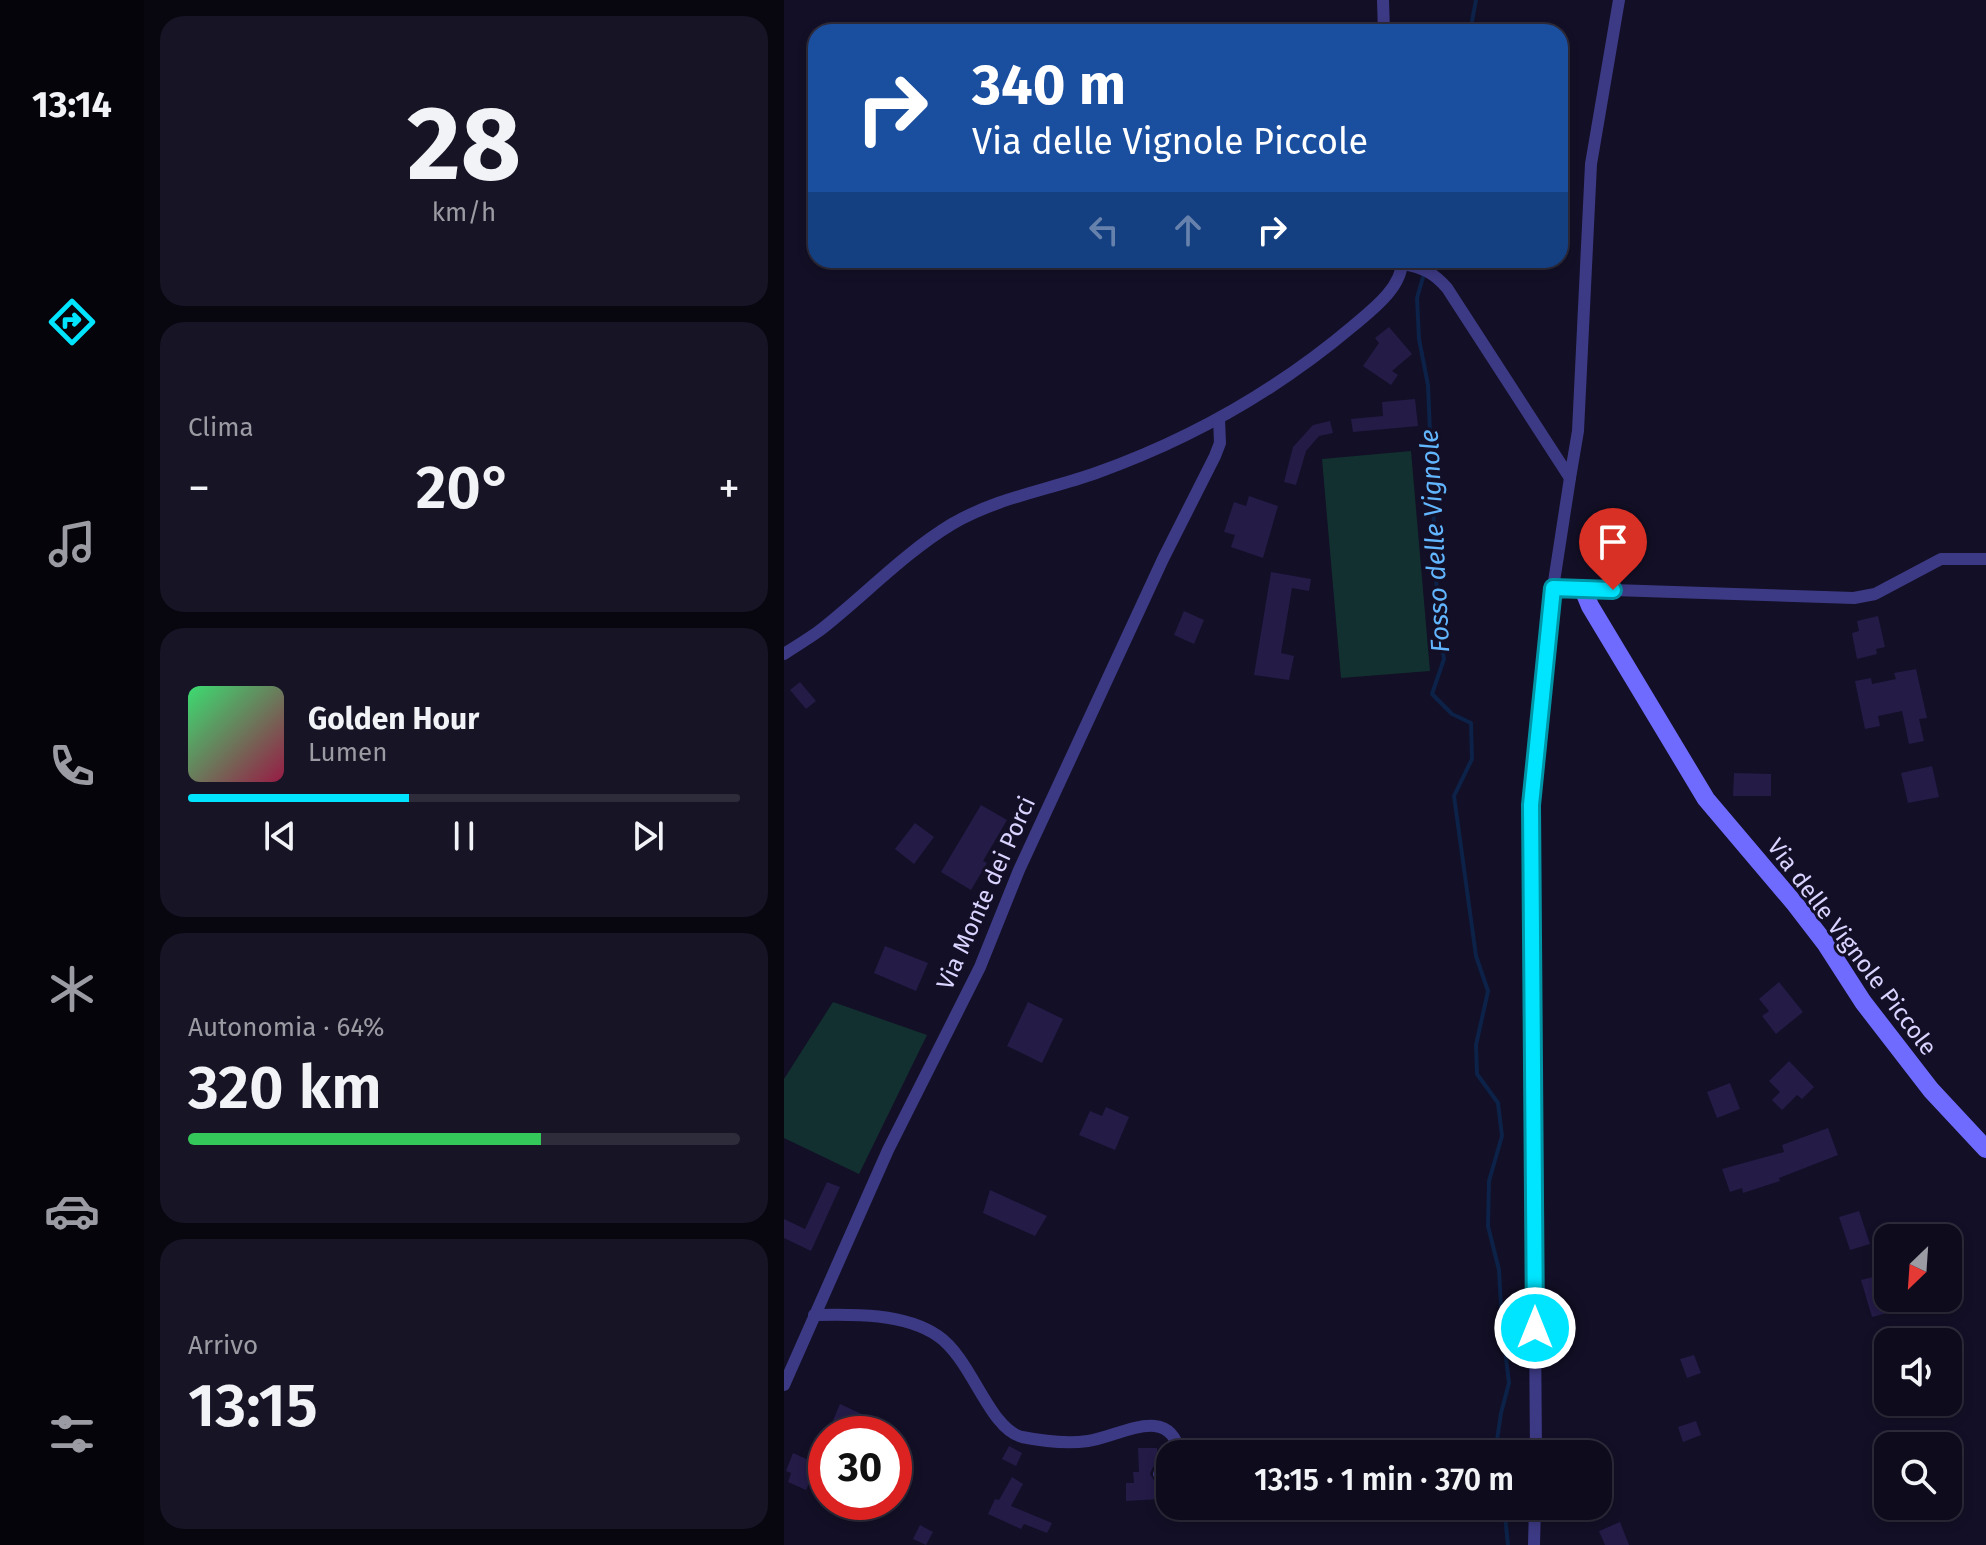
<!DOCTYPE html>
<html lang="it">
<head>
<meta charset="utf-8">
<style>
  body { margin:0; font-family:"Fira Sans",sans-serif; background:#171425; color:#f1f3f6; height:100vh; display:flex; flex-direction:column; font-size:30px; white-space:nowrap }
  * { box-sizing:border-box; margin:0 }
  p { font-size:26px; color:#9b9ba3 }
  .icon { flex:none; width:44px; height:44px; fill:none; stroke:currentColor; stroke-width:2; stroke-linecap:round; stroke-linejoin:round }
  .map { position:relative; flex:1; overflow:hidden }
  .panel { display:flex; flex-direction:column; gap:16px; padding:16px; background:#08060f; width:640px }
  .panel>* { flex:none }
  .hud { position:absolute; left:24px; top:24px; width:760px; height:244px; border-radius:24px; box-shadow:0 4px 12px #0003,0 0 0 2px #2e2b3b; background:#1a4fa0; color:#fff; overflow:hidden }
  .needle { width:52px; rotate:205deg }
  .buttons { position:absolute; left:1090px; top:1224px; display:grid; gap:16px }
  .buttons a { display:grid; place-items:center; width:88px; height:88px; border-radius:16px; background:#0e0b1c; box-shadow:0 4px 12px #0003,0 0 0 2px #2e2b3b; font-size:40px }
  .speed { position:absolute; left:24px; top:1416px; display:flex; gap:16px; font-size:40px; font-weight:700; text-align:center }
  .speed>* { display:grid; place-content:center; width:104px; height:104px; border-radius:50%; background:#0e0b1c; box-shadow:0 4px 12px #0003,0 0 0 2px #2e2b3b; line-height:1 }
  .speed .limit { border:12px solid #d22; background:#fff; color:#111 }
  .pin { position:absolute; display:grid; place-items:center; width:68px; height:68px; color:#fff; margin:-82px -34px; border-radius:50% 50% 50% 0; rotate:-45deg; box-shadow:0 0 8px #0007 }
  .pin .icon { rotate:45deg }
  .me { position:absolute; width:88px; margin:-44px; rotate:0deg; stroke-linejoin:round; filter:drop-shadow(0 0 6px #0008) }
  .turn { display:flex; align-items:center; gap:28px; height:168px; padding:0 32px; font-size:36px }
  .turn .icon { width:104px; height:104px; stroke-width:2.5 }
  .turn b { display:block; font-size:56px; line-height:68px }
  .lanes { display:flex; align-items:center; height:76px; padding:0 32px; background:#0003; justify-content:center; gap:40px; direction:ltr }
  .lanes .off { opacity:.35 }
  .big { font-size:60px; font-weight:600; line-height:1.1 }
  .panel .tile { flex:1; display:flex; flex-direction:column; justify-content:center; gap:12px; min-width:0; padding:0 28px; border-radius:24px; background:#171425 }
  .panel .dial { align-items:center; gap:0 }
  .dial b { font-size:104px; line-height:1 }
  .song { display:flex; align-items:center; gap:24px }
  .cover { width:96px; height:96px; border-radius:12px; background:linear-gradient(135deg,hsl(140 70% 55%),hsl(340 70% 35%)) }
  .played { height:8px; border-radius:4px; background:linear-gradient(90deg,#00e5ff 40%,#2e2b3b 40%) }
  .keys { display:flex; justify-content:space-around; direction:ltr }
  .heat { display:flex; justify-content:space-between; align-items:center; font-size:44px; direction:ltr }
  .charge { height:12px; border-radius:6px; background:linear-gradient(90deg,#34c759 64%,#2e2b3b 0) }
  .trip { position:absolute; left:372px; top:1440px; width:456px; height:80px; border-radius:24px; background:#0e0b1c; box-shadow:0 4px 12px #0003,0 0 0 2px #2e2b3b; font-weight:600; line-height:80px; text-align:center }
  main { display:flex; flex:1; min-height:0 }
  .tab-bar { display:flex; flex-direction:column; width:144px; justify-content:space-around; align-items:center; background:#06040b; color:#9b9ba3 }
  .tab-bar .icon { width:56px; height:56px }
  .tab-bar .on { color:#00e5ff }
  .tab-bar b { font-size:36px; color:#f1f3f6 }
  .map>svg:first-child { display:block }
</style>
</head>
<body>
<main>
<nav class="tab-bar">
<b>13:14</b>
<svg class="icon on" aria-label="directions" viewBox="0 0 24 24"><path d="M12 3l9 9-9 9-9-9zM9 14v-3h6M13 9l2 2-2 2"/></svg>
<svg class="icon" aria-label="music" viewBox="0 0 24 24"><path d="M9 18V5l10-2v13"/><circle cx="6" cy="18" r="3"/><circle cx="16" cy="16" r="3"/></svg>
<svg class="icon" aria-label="phone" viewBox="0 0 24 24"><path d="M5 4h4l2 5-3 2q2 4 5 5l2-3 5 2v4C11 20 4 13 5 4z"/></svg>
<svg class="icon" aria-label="climate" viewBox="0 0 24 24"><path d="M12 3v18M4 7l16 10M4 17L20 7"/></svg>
<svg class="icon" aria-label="car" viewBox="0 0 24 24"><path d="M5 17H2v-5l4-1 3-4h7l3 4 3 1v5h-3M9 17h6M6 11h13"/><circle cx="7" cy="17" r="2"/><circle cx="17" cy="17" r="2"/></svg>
<svg class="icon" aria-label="filters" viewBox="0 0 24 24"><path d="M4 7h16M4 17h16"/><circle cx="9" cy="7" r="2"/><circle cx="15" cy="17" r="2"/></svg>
</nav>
<section class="panel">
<div class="tile dial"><b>28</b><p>km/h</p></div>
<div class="tile"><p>Clima</p>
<div class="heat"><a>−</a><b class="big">20°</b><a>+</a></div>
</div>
<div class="tile">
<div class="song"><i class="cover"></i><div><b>Golden Hour</b><p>Lumen</p></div></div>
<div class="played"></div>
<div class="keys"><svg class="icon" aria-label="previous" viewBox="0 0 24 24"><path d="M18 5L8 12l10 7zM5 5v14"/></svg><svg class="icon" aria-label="pause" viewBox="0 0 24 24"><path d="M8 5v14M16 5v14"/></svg><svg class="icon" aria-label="next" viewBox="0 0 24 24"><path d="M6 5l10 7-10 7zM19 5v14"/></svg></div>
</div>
<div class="tile"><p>Autonomia · 64%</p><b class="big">320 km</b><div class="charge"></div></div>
<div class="tile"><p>Arrivo</p><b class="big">13:15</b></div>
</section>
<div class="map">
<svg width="1202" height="1545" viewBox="0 0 1202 1545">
  <rect width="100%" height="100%" fill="#130f26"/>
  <g fill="#12302f">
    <path d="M627 451 646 671 557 678 538 459Z"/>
    <path d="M49 1002 143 1035 75 1174 0 1138V1079Z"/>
  </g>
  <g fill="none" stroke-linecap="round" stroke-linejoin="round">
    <g stroke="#0c2248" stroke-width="4">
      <path d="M686 32 692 0"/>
      <path d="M644 260 633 298 635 339 644 385 654 620 660 659 648 694 668 714 687 723 688 759 670 796 692 956 704 991 692 1045 693 1074 714 1103 718 1136 705 1181 704 1226 715 1270 718 1325 725 1383 717 1413 711 1454"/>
      <path d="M720 1506 724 1545"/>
    </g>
  </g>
  <g fill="#241b47">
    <path d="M605 327 628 354 608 371 614 375 607 385 579 366 595 343 591 338Z"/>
    <path d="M631 399 634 426 569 432 567 419 599 416 598 402Z"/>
    <path d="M546 421 549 433 535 436 522 451 512 485 500 482 509 447 529 425Z"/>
    <path d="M465 496 494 506 479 558 447 547 451 535 440 532 450 502 462 506Z"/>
    <path d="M487 572 527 579 525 591 508 588 497 653 510 656 505 680 470 675Z"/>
    <path d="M400 611 420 620 410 644 390 635Z"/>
    <path d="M1094 616 1101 647 1092 649 1093 654 1073 659 1068 633 1075 631 1073 621Z"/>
    <path d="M1132 669 1143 718 1135 719 1140 741 1125 744 1118 711 1094 716 1096 726 1081 729 1071 681 1087 678 1088 684 1112 679 1110 673Z"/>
    <path d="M16 682 32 701 22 709 6 690Z"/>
    <path d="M1148 766 1155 797 1124 803 1117 773Z"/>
    <path d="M950 773 987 774V796H949Z"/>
    <path d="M197 805 223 820 199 861 203 863 187 890 157 872Z"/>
    <path d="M131 823 150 837 130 864 111 849Z"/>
    <path d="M101 946 144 963 132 991 90 973Z"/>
    <path d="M995 982 1019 1012 992 1034 978 1016 985 1011 975 999Z"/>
    <path d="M244 1002 279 1019 258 1063 223 1046Z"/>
    <path d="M1005 1061 1030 1087 1018 1099 1013 1095 998 1110 988 1100 996 1092 985 1081Z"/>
    <path d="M946 1083 956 1109 933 1118 923 1092Z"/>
    <path d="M322 1107 345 1117 331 1150 295 1135 306 1111 318 1116Z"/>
    <path d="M1044 1128 1054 1155 995 1178 996 1181 959 1193 958 1188 946 1192 938 1169 1000 1152 998 1145Z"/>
    <path d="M43 1182 56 1187 27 1251 0 1238V1219L21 1229Z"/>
    <path d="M206 1190 263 1216 251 1236 199 1213Z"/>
    <path d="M1075 1211 1086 1244 1066 1250 1055 1217Z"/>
    <path d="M1101 1274 1104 1298H1108L1111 1311 1088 1317 1077 1280Z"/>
    <path d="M910 1355 917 1373 903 1378 896 1359Z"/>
    <path d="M56 1404 84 1417 76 1434 48 1423Z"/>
    <path d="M912 1421 917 1435 899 1442 894 1427Z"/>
    <path d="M225 1446 238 1453 232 1466 218 1459Z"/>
    <path d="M354 1448H373L374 1465 369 1467 366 1474 371 1482 379 1483 377 1499 342 1501V1483H350L349 1472H355Z"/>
    <path d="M9 1453 40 1467 33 1484 26 1481 22 1490 4 1482 7 1473 2 1471Z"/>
    <path d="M228 1477 239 1484 227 1506 268 1523 263 1533 240 1524 237 1529 204 1514 211 1499 215 1500Z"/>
    <path d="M836 1522 845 1545H821L815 1531Z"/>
    <path d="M136 1525 149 1532 142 1545 129 1539Z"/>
  </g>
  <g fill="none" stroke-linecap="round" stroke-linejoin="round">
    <g stroke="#3d3a85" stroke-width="12">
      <path d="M599 0 600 32"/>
      <path d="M619 264C638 267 650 273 663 288L786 478 794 431 807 164 835 0"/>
      <path d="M799 589 1070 598 1091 594 1157 559H1202"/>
      <path d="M0 654C12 646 24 639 35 631 80 596 120 553 168 524 212 498 264 490 312 473 405 440 493 390 569 326 588 310 619 287 618 260"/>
      <path d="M30 1315C69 1314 121 1313 154 1336 188 1359 205 1429 238 1437 258 1441 283 1444 304 1441 335 1437 386 1402 396 1454"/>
      <path d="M0 1385 104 1150 196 967 235 870 379 559 431 456 436 443 435 419"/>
      <path d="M752 1454 747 805 769 588 786 478"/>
      <path d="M375 1474 386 1473"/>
      <path d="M750 1545 751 1506"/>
    </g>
    <path stroke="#6f6bff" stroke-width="18" d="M769 588 799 589 806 606 922 799 1011 904 1041 943 1079 1002 1147 1090 1202 1149"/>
  </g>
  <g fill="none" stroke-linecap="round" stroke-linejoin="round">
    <defs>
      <path id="route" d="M751 1328 747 805 769 588 829 590"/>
    </defs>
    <use href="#route" stroke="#0095a6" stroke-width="20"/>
    <use href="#route" stroke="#00e5ff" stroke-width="14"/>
  </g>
  <g text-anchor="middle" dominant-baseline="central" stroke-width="6" stroke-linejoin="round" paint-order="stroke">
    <g font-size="24" fill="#d9d4ff" stroke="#130f26">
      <text transform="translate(202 893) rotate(-66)">Via Monte dei Porci</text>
      <text transform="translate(1068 947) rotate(53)">Via delle Vignole Piccole</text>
    </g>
    <g font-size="26" font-style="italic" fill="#62b6ff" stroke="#130f26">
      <text transform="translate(651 541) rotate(-93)">Fosso delle Vignole</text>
    </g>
  </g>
</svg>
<div class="buttons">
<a><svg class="needle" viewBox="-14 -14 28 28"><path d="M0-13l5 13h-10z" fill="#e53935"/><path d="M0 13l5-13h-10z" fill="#9b9ba3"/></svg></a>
<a><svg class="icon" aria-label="sound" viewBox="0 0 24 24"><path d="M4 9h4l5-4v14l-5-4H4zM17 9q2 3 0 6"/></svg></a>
<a><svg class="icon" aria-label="search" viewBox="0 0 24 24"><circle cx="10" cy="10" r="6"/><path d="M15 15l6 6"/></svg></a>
</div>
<div class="speed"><div class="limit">30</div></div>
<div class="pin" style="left:829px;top:590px;background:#d93025"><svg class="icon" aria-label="arrive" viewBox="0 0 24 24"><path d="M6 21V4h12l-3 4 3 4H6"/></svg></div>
<svg class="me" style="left:751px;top:1328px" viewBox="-20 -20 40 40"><circle r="17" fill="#00e5ff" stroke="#fff" stroke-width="3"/><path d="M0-11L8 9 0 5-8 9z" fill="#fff"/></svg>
<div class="trip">13:15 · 1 min · 370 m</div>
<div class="hud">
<div class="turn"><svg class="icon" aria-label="right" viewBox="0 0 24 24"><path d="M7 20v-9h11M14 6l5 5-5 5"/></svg><div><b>340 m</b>Via delle Vignole Piccole</div></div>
<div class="lanes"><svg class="icon off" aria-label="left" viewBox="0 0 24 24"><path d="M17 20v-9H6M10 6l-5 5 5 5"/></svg><svg class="icon off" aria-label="ahead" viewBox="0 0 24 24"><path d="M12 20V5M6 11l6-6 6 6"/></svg><svg class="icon" aria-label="right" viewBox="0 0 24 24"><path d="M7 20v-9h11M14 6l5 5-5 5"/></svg></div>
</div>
</div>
</main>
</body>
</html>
